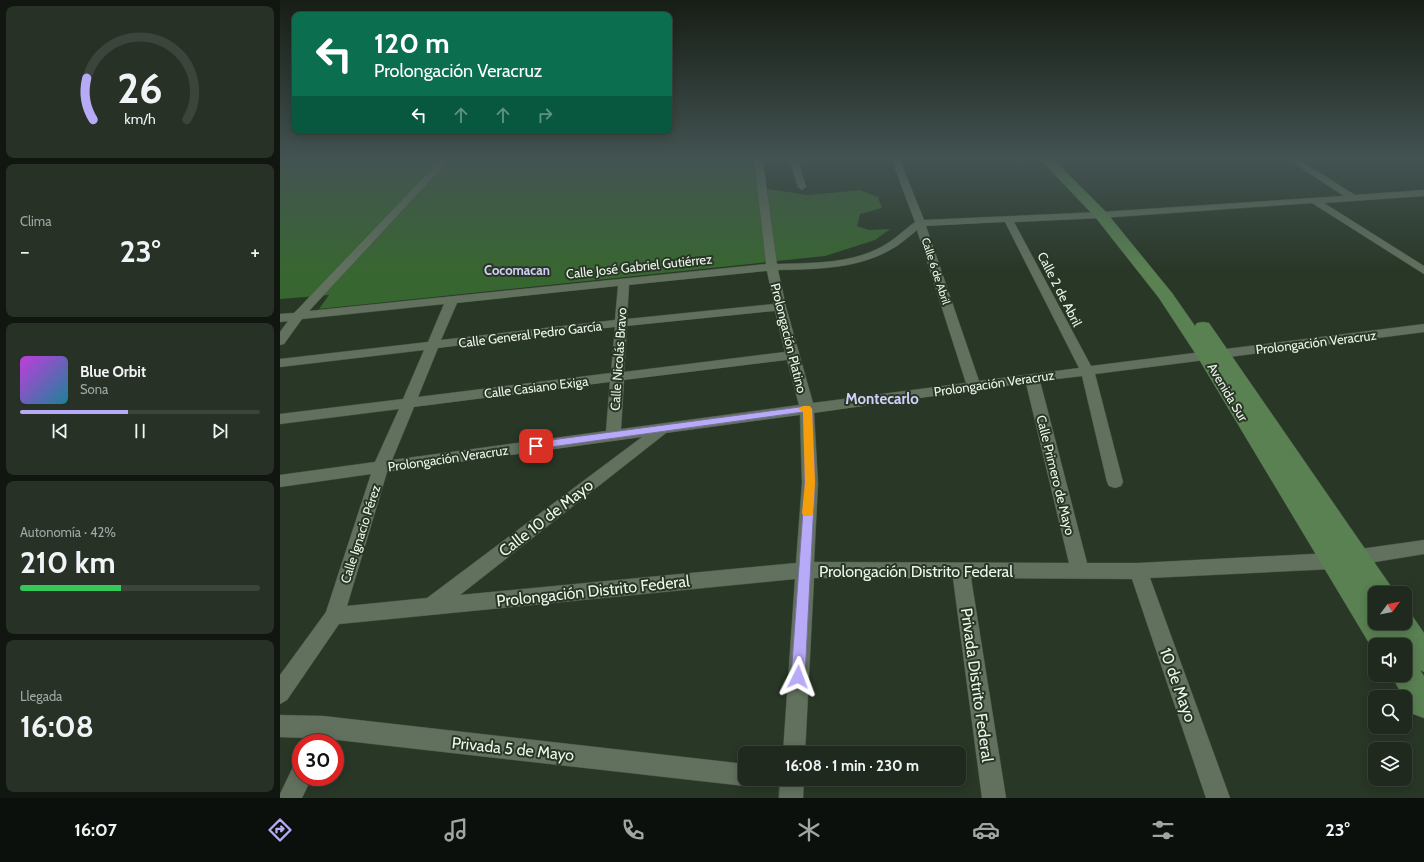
<!DOCTYPE html>
<html lang="es">
<head>
<meta charset="utf-8">
<style>
  body { margin:0; font-family:Cabin,sans-serif; background:#273126; color:#f1f3f6; height:100vh; display:flex; flex-direction:column; font-size:15px; white-space:nowrap }
  * { box-sizing:border-box; margin:0 }
  p { font-size:13px; color:#a1a6a4 }
  .icon { flex:none; width:22px; height:22px; fill:none; stroke:currentColor; stroke-width:2; stroke-linecap:round; stroke-linejoin:round }
  .map { position:relative; flex:1; overflow:hidden }
  .details { display:flex; flex-direction:column; gap:6px; padding:6px; background:#111710; width:280px }
  .details>* { flex:none }
  .hud { position:absolute; left:12px; top:12px; width:380px; height:122px; border-radius:8px; box-shadow:0 2px 10px #0003,0 0 0 1px #3c453b; background:#0b6e4f; color:#fff; overflow:hidden }
  .needle { width:26px; rotate:58deg }
  .tools { position:absolute; left:1088px; top:586px; display:grid; gap:8px }
  .tools a { display:grid; place-items:center; width:44px; height:44px; border-radius:8px; background:#1f291d; box-shadow:0 2px 10px #0003,0 0 0 1px #3c453b; font-size:20px }
  .speed { position:absolute; left:12px; top:734px; display:flex; gap:8px; font-size:20px; font-weight:700; text-align:center }
  .speed>* { display:grid; place-content:center; width:52px; height:52px; border-radius:50%; background:#1f291d; box-shadow:0 2px 10px #0003,0 0 0 1px #3c453b; line-height:1 }
  .speed .limit { border:6px solid #d22; background:#fff; color:#111 }
  .pin { position:absolute; display:grid; place-items:center; width:34px; height:34px; color:#fff; margin:-17px; border-radius:8px; box-shadow:0 2px 6px #0006 }
  .me { position:absolute; width:44px; margin:-22px; rotate:3deg; stroke-linejoin:round; filter:drop-shadow(0 0 3px #0008) }
  .turn { display:flex; align-items:center; gap:14px; height:84px; padding:0 16px; font-size:18px }
  .turn .icon { width:52px; height:52px; stroke-width:2.5 }
  .turn b { display:block; font-size:28px; line-height:34px }
  .lanes { display:flex; align-items:center; height:38px; padding:0 16px; background:#0003; justify-content:center; gap:20px; direction:ltr }
  .lanes .off { opacity:.35 }
  .big { font-size:30px; font-weight:800; line-height:1.1 }
  .details .tile { flex:1; display:flex; flex-direction:column; justify-content:center; gap:6px; min-width:0; padding:0 14px; border-radius:8px; background:#273126 }
  .details .dial { align-items:center; gap:0 }
  .dial svg { height:104px; overflow:visible; fill:none; stroke:#3c453b; stroke-width:7; stroke-linecap:round; text-anchor:middle }
  .dial text { fill:#f1f3f6; stroke:none }
  .song { display:flex; align-items:center; gap:12px }
  .cover { width:48px; height:48px; border-radius:6px; background:linear-gradient(135deg,hsl(290 70% 55%),hsl(190 70% 35%)) }
  .played { height:4px; border-radius:2px; background:linear-gradient(90deg,#b7abf7 45%,#3c453b 45%) }
  .keys { display:flex; justify-content:space-around; direction:ltr }
  .heat { display:flex; justify-content:space-between; align-items:center; font-size:22px; direction:ltr }
  .charge { height:6px; border-radius:3px; background:linear-gradient(90deg,#34c759 42%,#3c453b 0) }
  .trip { position:absolute; left:458px; top:746px; width:228px; height:40px; border-radius:8px; background:#1f291d; box-shadow:0 2px 10px #0003,0 0 0 1px #3c453b; font-weight:800; line-height:40px; text-align:center }
  .tab-bar { display:flex; height:64px; justify-content:space-around; align-items:center; background:#0c100c; color:#a1a6a4 }
  .tab-bar .icon { width:28px; height:28px }
  .tab-bar .on { color:#b7abf7 }
  .tab-bar b { font-size:18px; color:#f1f3f6 }
  main { display:flex; flex:1; min-height:0 }
  .map>svg:first-child { display:block }
</style>
</head>
<body>
<main>
<section class="details">
<div class="tile dial"><svg viewBox="0 0 100 80">
<path d="M14 69A42 42 0 1 1 86 69"/>
<path d="M14 69A42 42 0 0 1 9 37" stroke="#b7abf7"/>
<text x="50" y="56" font-size="32" font-weight="700">26</text>
<text x="50" y="72" font-size="11">km/h</text>
</svg></div>
<div class="tile"><p>Clima</p>
<div class="heat"><a>−</a><b class="big">23°</b><a>+</a></div>
</div>
<div class="tile">
<div class="song"><i class="cover"></i><div><b>Blue Orbit</b><p>Sona</p></div></div>
<div class="played"></div>
<div class="keys"><svg class="icon" aria-label="previous" viewBox="0 0 24 24"><path d="M18 5L8 12l10 7zM5 5v14"/></svg><svg class="icon" aria-label="pause" viewBox="0 0 24 24"><path d="M8 5v14M16 5v14"/></svg><svg class="icon" aria-label="next" viewBox="0 0 24 24"><path d="M6 5l10 7-10 7zM19 5v14"/></svg></div>
</div>
<div class="tile"><p>Autonomía · 42%</p><b class="big">210 km</b><div class="charge"></div></div>
<div class="tile"><p>Llegada</p><b class="big">16:08</b></div>
</section>
<div class="map">
<svg width="1144" height="798" viewBox="0 0 1144 798">
  <rect width="100%" height="100%" fill="#293727"/>
  <path fill="#386631" d="M0 158H470L482 188 528 195 580 190 598 197 602 208 580 214 577 226 589 230 610 229 595 240 545 256 39 309 49 295 0 299Z"/>
  <g fill="none" stroke-linecap="round" stroke-linejoin="round">
    <defs>
      <g id="street">
        <path d="M162 158H171L29 311 486 264 474 158H522L518 160 526 187 522 190 518 187 510 161 483 162 497 264C532 263 571 264 603 246 614 240 624 230 635 222L611 158H619L644 220 821 212 1064 196 1006 158H1016L1075 195 1144 190V196L1044 203 1144 266V274L1032 203 821 218 734 222 811 366 1144 324V332L815 374 843 482 841 486 835 488 829 486 827 482 802 376 760 381 807 563H858L1052 553 1144 540V554L1052 569 870 578 950 798H926L852 579 691 578 726 798H702L673 578H534L525 753H503L515 579 59 624 7 700 0 704V675L46 612 91 474 0 487V475L95 462 119 409 0 424V414L123 399 144 350 0 367V359L148 342 164 304 22 319 4 344 0 345V332L8 321 0 322V314L14 313ZM725 222 799 368 699 381 646 226ZM637 230 686 383 533 403 506 307 498 270C536 269 576 269 610 250 620 245 628 237 637 230ZM487 271 494 304 347 319 349 285ZM338 286 335 320 161 340 177 303ZM495 311 505 352 344 372 347 326ZM335 327 331 373 138 397 158 348ZM507 360 519 405 341 429 344 380ZM330 382 326 431 112 460 134 407ZM746 383 789 563 534 562 538 483 534 413ZM520 415 522 483 516 563 180 595 386 433ZM362 437 147 598 67 606 107 472Z"/>
        <path d="M0 715 43 716 465 764V779H475L473 783 465 786 49 739 47 743H25L27 738 0 737Z"/>
        <path d="M21 764V777H32L22 798H0V794L13 767Z"/>
        <path d="M500 779H524L523 798H499Z"/>
      </g>
      <path id="secondary" d="M759 158H772L826 212 892 293 915 326 917 323 923 322 929 323 1110 585 1114 593H1095V623H1125V612L1131 614 1144 633V672L1140 670 1144 676V718L1133 714 1111 675H1125V660L1130 662 1125 654V645H1095V653L917 356 879 298 816 218Z"/>
    </defs>
    <use href="#street" stroke="#465344" stroke-width="1"/>
    <use href="#secondary" stroke="#465344" stroke-width="1"/>
    <use href="#street" fill="#61715e" fill-rule="evenodd"/>
    <use href="#secondary" fill="#598152" fill-rule="evenodd"/>
  </g>
  <linearGradient id="sky" x2="0" y2="1"><stop stop-color="#171e15"/><stop offset="0.59" stop-color="#435352"/><stop offset="1" stop-color="#435352" stop-opacity="0"/></linearGradient>
  <rect width="1144" height="270" fill="url(#sky)"/>
  <path fill="#b7abf7" stroke="#776fa1" d="M527 406 532 409 535 483 525 677 523 682 518 684 513 682 511 677 525 483 523 412 256 449 251 446 256 442Z"/>
  <path fill="#f59e0b" d="M523 406H530L532 409 535 483 533 513 532 516H524L522 513 525 483 523 412 518 409Z"/>
  <g text-anchor="middle" dominant-baseline="central" stroke-width="4" stroke-linejoin="round" paint-order="stroke">
    <g font-size="11" fill="#edf6eb" stroke="#293727">
      <text transform="translate(656 271) rotate(72)">Calle 6 de Abril</text>
    </g>
    <g font-size="13" fill="#edf6eb" stroke="#293727">
      <text transform="translate(359 266) rotate(-6)">Calle José Gabriel Gutiérrez</text>
      <text transform="translate(780 289) rotate(63)">Calle 2 de Abril</text>
      <text transform="translate(250 334) rotate(-7)">Calle General Pedro García</text>
      <text transform="translate(509 338) rotate(76)">Prolongación Platino</text>
      <text transform="translate(1036 342) rotate(-7)">Prolongación Veracruz</text>
      <text transform="translate(338 359) rotate(-86)">Calle Nicolás Bravo</text>
      <text transform="translate(714 383) rotate(-8)">Prolongación Veracruz</text>
      <text transform="translate(256 387) rotate(-7)">Calle Casiano Exiga</text>
      <text transform="translate(948 392) rotate(59)">Avenida Sur</text>
      <text transform="translate(168 458) rotate(-8)">Prolongación Veracruz</text>
      <text transform="translate(776 475) rotate(76)">Calle Primero de Mayo</text>
      <text transform="translate(80 534) rotate(-72)">Calle Ignacio Pérez</text>
    </g>
    <g font-size="13" font-weight="bold" fill="#d4cefa" stroke="#293727">
      <text x="237" y="270">Cocomacan</text>
    </g>
    <g font-size="15" font-weight="bold" fill="#d4cefa" stroke="#293727">
      <text x="602" y="399">Montecarlo</text>
    </g>
    <g font-size="16" fill="#edf6eb" stroke="#293727">
      <text transform="translate(266 518) rotate(-38)">Calle 10 de Mayo</text>
      <text x="636" y="571">Prolongación Distrito Federal</text>
      <text transform="translate(313 591) rotate(-6)">Prolongación Distrito Federal</text>
      <text transform="translate(697 685) rotate(82)">Privada Distrito Federal</text>
      <text transform="translate(898 685) rotate(70)">10 de Mayo</text>
      <text transform="translate(233 749) rotate(6)">Privada 5 de Mayo</text>
    </g>
  </g>
</svg>
<div class="tools">
<a><svg class="needle" viewBox="-14 -14 28 28"><path d="M0-13l5 13h-10z" fill="#e53935"/><path d="M0 13l5-13h-10z" fill="#a1a6a4"/></svg></a>
<a><svg class="icon" aria-label="sound" viewBox="0 0 24 24"><path d="M4 9h4l5-4v14l-5-4H4zM17 9q2 3 0 6"/></svg></a>
<a><svg class="icon" aria-label="search" viewBox="0 0 24 24"><circle cx="10" cy="10" r="6"/><path d="M15 15l6 6"/></svg></a>
<a><svg class="icon" aria-label="layers" viewBox="0 0 24 24"><path d="M12 4l9 5-9 5-9-5zM3 14l9 5 9-5"/></svg></a>
</div>
<div class="speed"><div class="limit">30</div></div>
<div class="pin" style="left:256px;top:446px;background:#d93025"><svg class="icon" aria-label="arrive" viewBox="0 0 24 24"><path d="M6 21V4h12l-3 4 3 4H6"/></svg></div>
<svg class="me" style="left:518px;top:677px" viewBox="-20 -20 40 40"><path d="M0-17L14 15 0 8-14 15z" fill="#b7abf7" stroke="#fff" stroke-width="4"/></svg>
<div class="trip">16:08 · 1 min · 230 m</div>
<div class="hud">
<div class="turn"><svg class="icon" aria-label="left" viewBox="0 0 24 24"><path d="M17 20v-9H6M10 6l-5 5 5 5"/></svg><div><b>120 m</b>Prolongación Veracruz</div></div>
<div class="lanes"><svg class="icon" aria-label="left" viewBox="0 0 24 24"><path d="M17 20v-9H6M10 6l-5 5 5 5"/></svg><svg class="icon off" aria-label="ahead" viewBox="0 0 24 24"><path d="M12 20V5M6 11l6-6 6 6"/></svg><svg class="icon off" aria-label="ahead" viewBox="0 0 24 24"><path d="M12 20V5M6 11l6-6 6 6"/></svg><svg class="icon off" aria-label="right" viewBox="0 0 24 24"><path d="M7 20v-9h11M14 6l5 5-5 5"/></svg></div>
</div>
</div>
</main>
<nav class="tab-bar">
<b>16:07</b>
<svg class="icon on" aria-label="directions" viewBox="0 0 24 24"><path d="M12 3l9 9-9 9-9-9zM9 14v-3h6M13 9l2 2-2 2"/></svg>
<svg class="icon" aria-label="music" viewBox="0 0 24 24"><path d="M9 18V5l10-2v13"/><circle cx="6" cy="18" r="3"/><circle cx="16" cy="16" r="3"/></svg>
<svg class="icon" aria-label="phone" viewBox="0 0 24 24"><path d="M5 4h4l2 5-3 2q2 4 5 5l2-3 5 2v4C11 20 4 13 5 4z"/></svg>
<svg class="icon" aria-label="climate" viewBox="0 0 24 24"><path d="M12 3v18M4 7l16 10M4 17L20 7"/></svg>
<svg class="icon" aria-label="car" viewBox="0 0 24 24"><path d="M5 17H2v-5l4-1 3-4h7l3 4 3 1v5h-3M9 17h6M6 11h13"/><circle cx="7" cy="17" r="2"/><circle cx="17" cy="17" r="2"/></svg>
<svg class="icon" aria-label="filters" viewBox="0 0 24 24"><path d="M4 7h16M4 17h16"/><circle cx="9" cy="7" r="2"/><circle cx="15" cy="17" r="2"/></svg>
<b>23°</b>
</nav>
</body>
</html>
